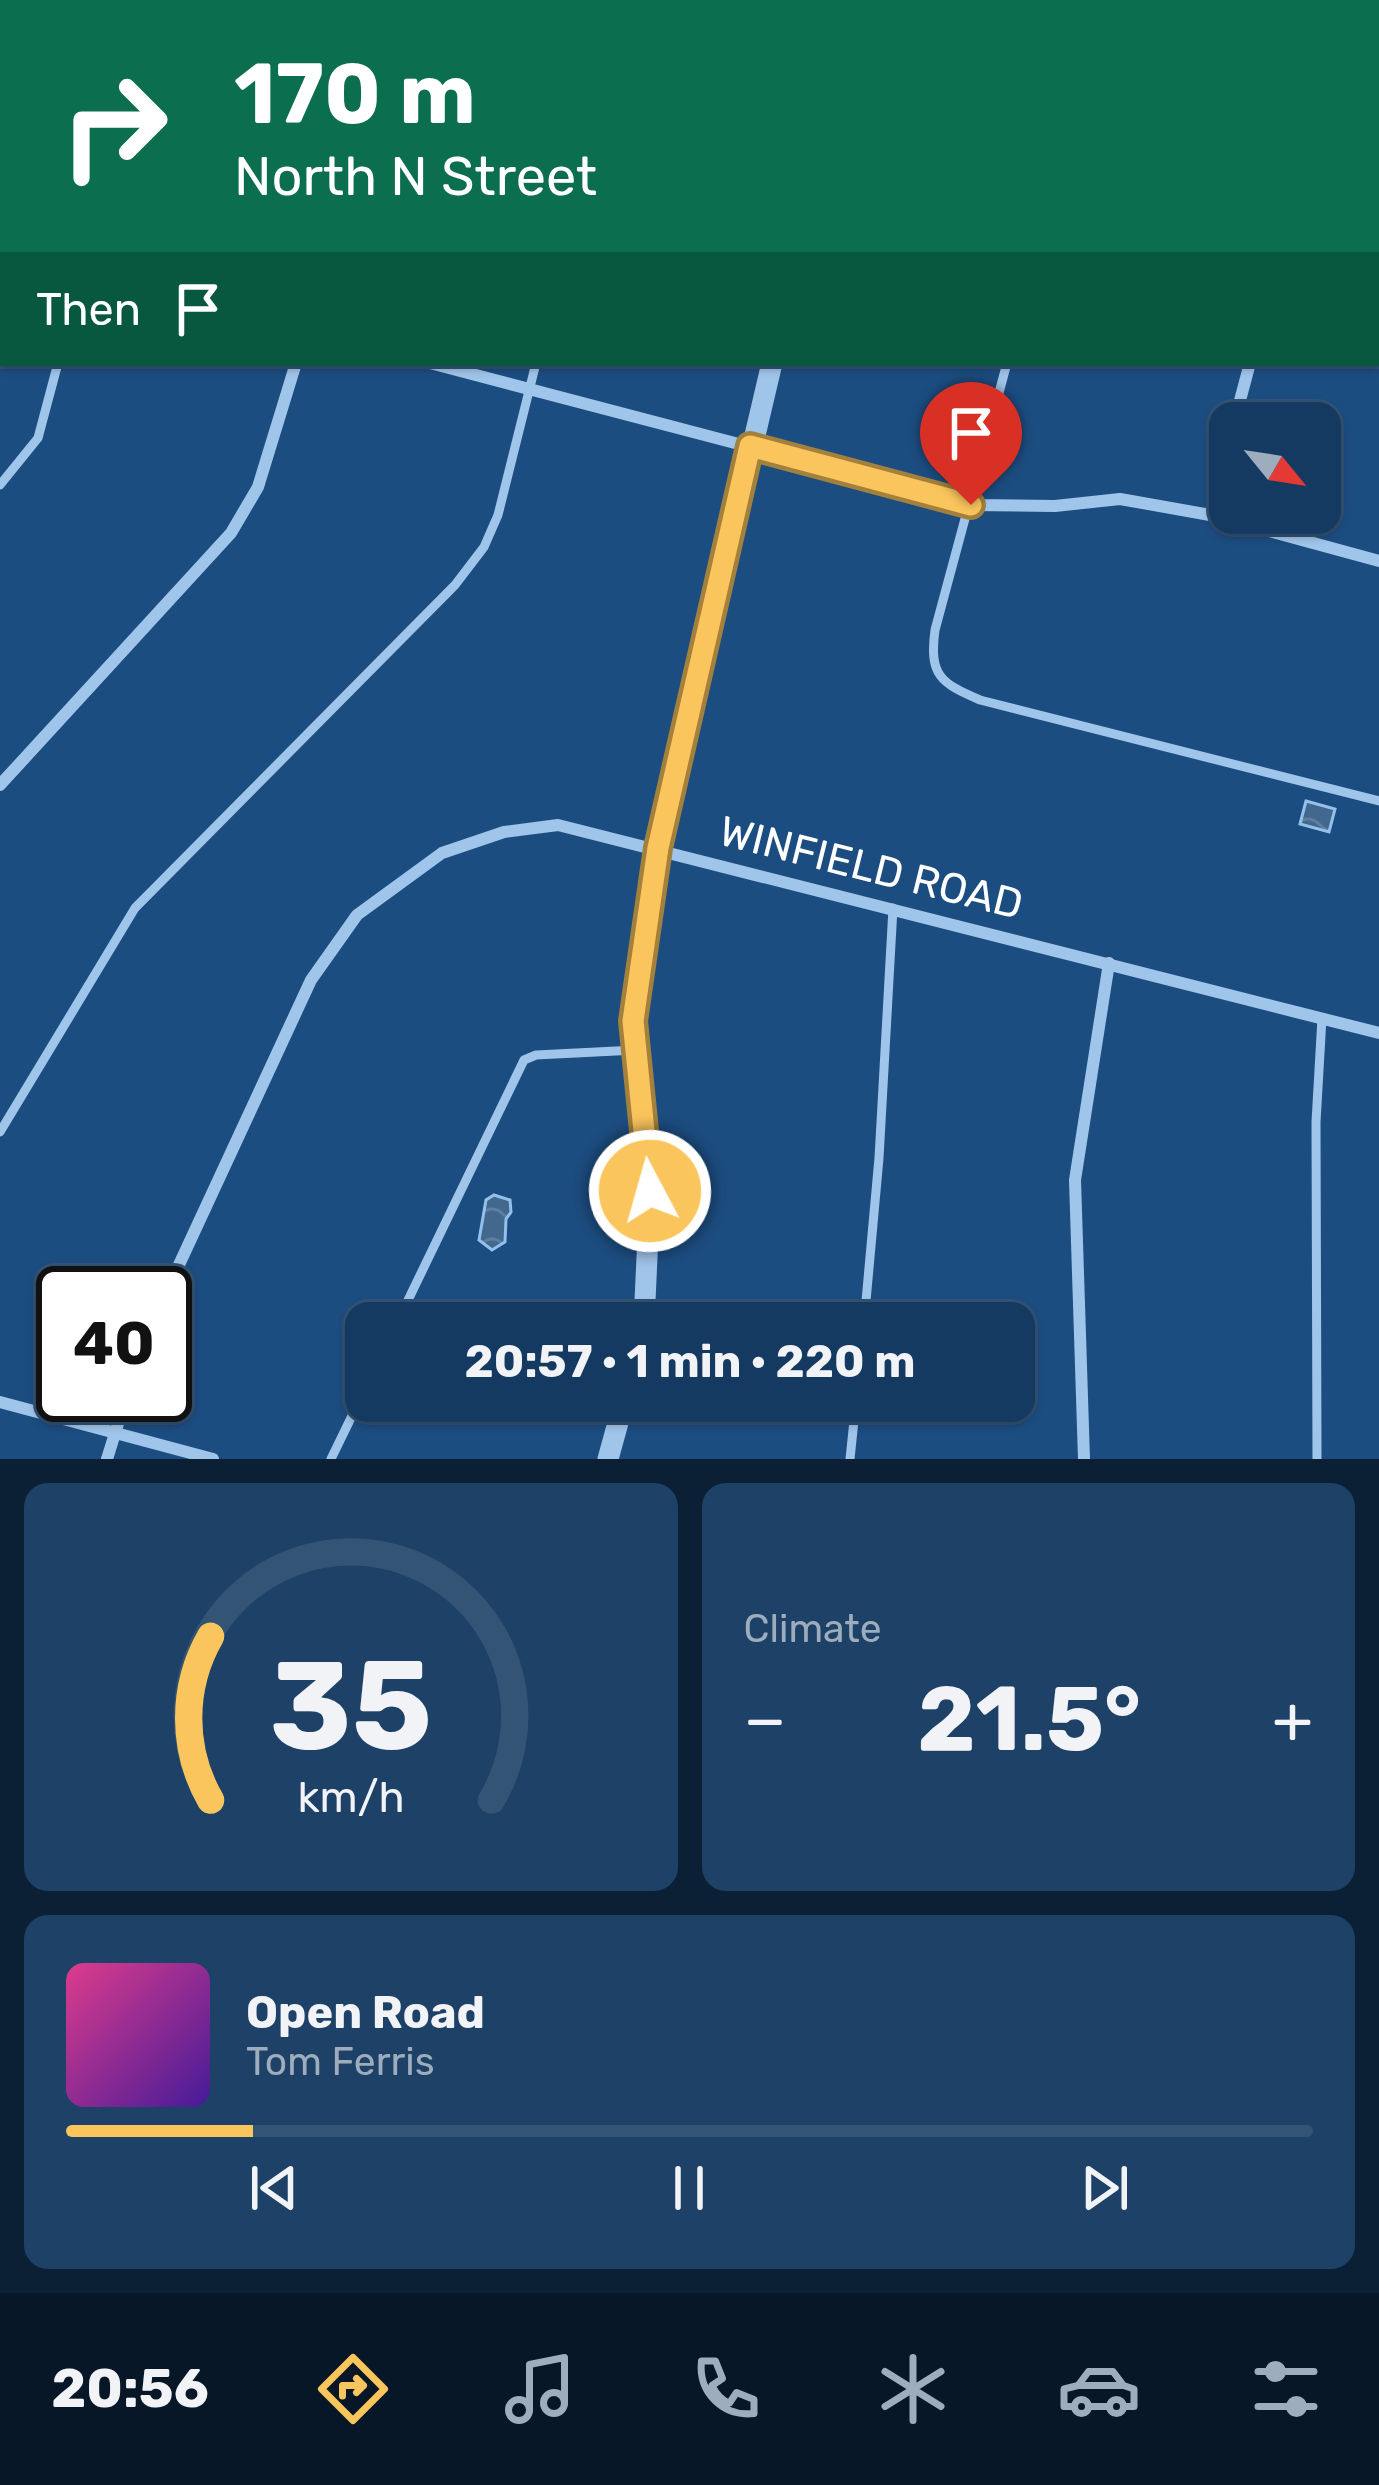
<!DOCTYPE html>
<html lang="en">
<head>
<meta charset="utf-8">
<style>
  body { margin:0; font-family:Rubik,sans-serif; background:#1e4167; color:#f1f3f6; height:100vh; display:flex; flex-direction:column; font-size:45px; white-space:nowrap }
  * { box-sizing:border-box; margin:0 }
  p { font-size:39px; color:#9dadbd }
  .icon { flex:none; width:66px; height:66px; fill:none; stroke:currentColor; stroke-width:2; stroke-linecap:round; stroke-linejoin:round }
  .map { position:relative; height:1459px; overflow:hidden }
  .details { display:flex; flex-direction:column; gap:24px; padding:24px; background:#0c2035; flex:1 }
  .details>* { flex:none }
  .hud { position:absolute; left:0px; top:0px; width:1380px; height:366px; box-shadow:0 3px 9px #0004,0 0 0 3px #345476; background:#0b6e4f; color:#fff; overflow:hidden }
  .needle { width:78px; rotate:120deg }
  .tools { position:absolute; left:1209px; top:402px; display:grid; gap:24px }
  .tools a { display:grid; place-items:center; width:132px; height:132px; border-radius:24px; background:#153a61; box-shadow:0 3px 9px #0004,0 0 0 3px #345476; font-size:60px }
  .speed { position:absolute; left:36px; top:1266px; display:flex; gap:24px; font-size:60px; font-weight:700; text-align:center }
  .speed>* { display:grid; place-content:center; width:156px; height:156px; border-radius:50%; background:#153a61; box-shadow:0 3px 9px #0004,0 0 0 3px #345476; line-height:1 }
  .speed .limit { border:6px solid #111; border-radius:18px; background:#fff; color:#111 }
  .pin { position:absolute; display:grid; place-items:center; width:102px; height:102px; color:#fff; margin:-123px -51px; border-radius:50% 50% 50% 0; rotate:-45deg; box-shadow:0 0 12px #0007 }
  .pin .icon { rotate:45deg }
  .me { position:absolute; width:132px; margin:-66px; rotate:354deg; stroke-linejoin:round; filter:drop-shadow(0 0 9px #0008) }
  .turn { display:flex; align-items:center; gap:42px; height:252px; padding:0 36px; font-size:54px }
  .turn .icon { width:156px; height:156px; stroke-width:2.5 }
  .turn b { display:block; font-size:84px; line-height:102px }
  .then { display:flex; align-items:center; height:114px; padding:0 36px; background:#0003; gap:24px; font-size:45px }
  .big { font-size:90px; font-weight:700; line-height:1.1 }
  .details .tile { flex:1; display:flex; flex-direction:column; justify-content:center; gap:18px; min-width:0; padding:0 42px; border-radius:24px; background:#1e4167 }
  .details .dial { align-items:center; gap:0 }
  .dial svg { height:312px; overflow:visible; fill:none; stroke:#345476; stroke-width:7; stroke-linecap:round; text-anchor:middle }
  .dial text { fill:#f1f3f6; stroke:none }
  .song { display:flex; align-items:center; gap:36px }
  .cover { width:144px; height:144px; border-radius:18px; background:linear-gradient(135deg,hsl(330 70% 55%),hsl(260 70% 35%)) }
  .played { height:12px; border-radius:6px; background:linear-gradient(90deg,#fbc55d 15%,#345476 15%) }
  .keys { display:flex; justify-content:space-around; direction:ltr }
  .heat { display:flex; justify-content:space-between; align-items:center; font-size:66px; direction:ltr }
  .details .tiles { flex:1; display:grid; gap:24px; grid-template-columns:1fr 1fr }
  .tile:last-child { grid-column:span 2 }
  .trip { position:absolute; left:345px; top:1302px; width:690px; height:120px; border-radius:24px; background:#153a61; box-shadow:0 3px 9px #0004,0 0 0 3px #345476; font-weight:700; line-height:120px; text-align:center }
  .menu { display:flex; height:192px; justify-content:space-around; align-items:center; background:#081727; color:#9dadbd }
  .menu .icon { width:84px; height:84px }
  .menu .on { color:#fbc55d }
  .menu b { font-size:54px; color:#f1f3f6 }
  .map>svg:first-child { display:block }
</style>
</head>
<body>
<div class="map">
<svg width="1379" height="1459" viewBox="0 0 1379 1459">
  <defs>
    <pattern id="water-waves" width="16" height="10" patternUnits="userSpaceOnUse" patternTransform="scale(3)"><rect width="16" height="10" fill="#43688e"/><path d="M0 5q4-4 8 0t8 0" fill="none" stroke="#5f7f9f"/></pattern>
  </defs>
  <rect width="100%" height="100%" fill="#1c4d81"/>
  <g fill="url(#water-waves)" stroke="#93c1ec" stroke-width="3">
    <path d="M1306 801 1335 809 1329 832 1300 824Z"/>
    <path d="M494 1195 510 1200 511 1212 506 1219 505 1242 492 1250 479 1240 486 1200Z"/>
  </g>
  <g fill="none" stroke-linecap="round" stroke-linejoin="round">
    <g stroke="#a0c5ea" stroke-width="9">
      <path d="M151 3V0"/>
      <path d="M634 3 635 0"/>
      <path d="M1097 3 1098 0"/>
      <path d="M1007 363 935 630C929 675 940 683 980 700L1379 801"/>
      <path d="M0 485 38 438 58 363"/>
      <path d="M0 1132 135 908 455 585 484 547 498 515 536 363"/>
      <path d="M397 1323 524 1060 536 1055 636 1050"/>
      <path d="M864 1323 879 1158 893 908"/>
      <path d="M331 1459 366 1387"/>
      <path d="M850 1459 856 1401"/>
      <path d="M1317 1459 1316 1122 1322 1018"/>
    </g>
    <g stroke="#a0c5ea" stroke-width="12">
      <path d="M390 3 391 0"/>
      <path d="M1343 3V0"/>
      <path d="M0 251 3 252"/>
      <path d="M430 363 971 505 1055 506 1120 499 1210 515 1379 561"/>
      <path d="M1234 423 1250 363"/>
      <path d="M1210 515 1230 439"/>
      <path d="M0 785 231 533 258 487 296 363"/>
      <path d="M165 1295 311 980 357 915 442 853 504 832 558 825 1379 1033"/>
      <path d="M0 1402 213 1459"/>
      <path d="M107 1459 127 1395"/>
      <path d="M1084 1459 1075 1180 1109 963"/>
    </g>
    <g stroke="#a0c5ea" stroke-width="21">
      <path d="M866 3 867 0"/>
      <path d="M644 1323 650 1191 633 1021 658 848 772 363"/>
      <path d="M608 1459 624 1401"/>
    </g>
  </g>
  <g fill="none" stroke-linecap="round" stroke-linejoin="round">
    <defs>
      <path id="route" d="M650 1191 633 1021 658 848 750 446 971 505"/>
    </defs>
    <use href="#route" stroke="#a3803c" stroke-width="30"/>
    <use href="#route" stroke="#fbc55d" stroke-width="21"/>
  </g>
  <g text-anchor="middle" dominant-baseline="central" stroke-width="9" stroke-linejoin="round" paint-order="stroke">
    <g font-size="42" fill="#fff" stroke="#1c4d81">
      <text transform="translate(871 868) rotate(14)">WINFIELD ROAD</text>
    </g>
  </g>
</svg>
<div class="tools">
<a><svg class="needle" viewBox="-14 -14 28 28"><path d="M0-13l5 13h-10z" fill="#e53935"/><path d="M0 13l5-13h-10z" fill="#9dadbd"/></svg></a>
</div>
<div class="speed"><div class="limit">40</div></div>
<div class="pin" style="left:971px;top:505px;background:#d93025"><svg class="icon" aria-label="arrive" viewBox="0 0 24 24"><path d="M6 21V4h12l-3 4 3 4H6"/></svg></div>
<svg class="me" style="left:650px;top:1191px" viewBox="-20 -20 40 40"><circle r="17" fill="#fbc55d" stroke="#fff" stroke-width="3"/><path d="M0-11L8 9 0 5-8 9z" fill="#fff"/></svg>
<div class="trip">20:57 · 1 min · 220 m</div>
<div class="hud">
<div class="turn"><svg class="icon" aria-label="right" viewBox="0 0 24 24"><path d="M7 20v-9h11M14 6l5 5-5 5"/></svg><div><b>170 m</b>North N Street</div></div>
<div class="then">Then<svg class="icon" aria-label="arrive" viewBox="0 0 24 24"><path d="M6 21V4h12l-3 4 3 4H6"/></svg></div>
</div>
</div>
<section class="details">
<div class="tiles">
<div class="tile dial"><svg viewBox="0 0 100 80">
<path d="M14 69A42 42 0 1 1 86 69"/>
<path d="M14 69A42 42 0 0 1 14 27" stroke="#fbc55d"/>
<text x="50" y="56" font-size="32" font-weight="700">35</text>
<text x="50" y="72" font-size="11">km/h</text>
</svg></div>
<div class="tile"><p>Climate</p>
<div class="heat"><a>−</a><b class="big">21.5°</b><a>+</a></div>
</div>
<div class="tile">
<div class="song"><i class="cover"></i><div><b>Open Road</b><p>Tom Ferris</p></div></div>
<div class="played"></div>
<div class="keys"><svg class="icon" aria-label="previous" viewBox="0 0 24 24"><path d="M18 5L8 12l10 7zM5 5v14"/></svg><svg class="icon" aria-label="pause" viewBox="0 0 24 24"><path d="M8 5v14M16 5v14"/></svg><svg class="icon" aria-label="next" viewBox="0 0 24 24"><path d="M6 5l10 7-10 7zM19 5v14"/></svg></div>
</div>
</div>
</section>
<nav class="menu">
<b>20:56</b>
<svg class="icon on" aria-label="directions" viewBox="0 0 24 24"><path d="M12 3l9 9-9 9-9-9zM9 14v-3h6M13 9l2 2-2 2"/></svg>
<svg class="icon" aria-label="music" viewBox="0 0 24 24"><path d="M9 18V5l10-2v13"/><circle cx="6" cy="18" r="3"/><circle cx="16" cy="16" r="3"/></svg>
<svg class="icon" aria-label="phone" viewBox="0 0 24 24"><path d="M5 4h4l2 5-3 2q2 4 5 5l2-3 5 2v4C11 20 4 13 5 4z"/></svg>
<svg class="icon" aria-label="climate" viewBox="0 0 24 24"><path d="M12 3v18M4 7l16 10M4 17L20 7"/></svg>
<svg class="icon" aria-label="car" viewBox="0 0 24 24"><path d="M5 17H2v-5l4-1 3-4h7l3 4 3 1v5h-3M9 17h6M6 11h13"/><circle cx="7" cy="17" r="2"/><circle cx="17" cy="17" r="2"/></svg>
<svg class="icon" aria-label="filters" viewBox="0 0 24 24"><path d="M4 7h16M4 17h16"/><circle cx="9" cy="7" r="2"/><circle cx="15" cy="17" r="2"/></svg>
</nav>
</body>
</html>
